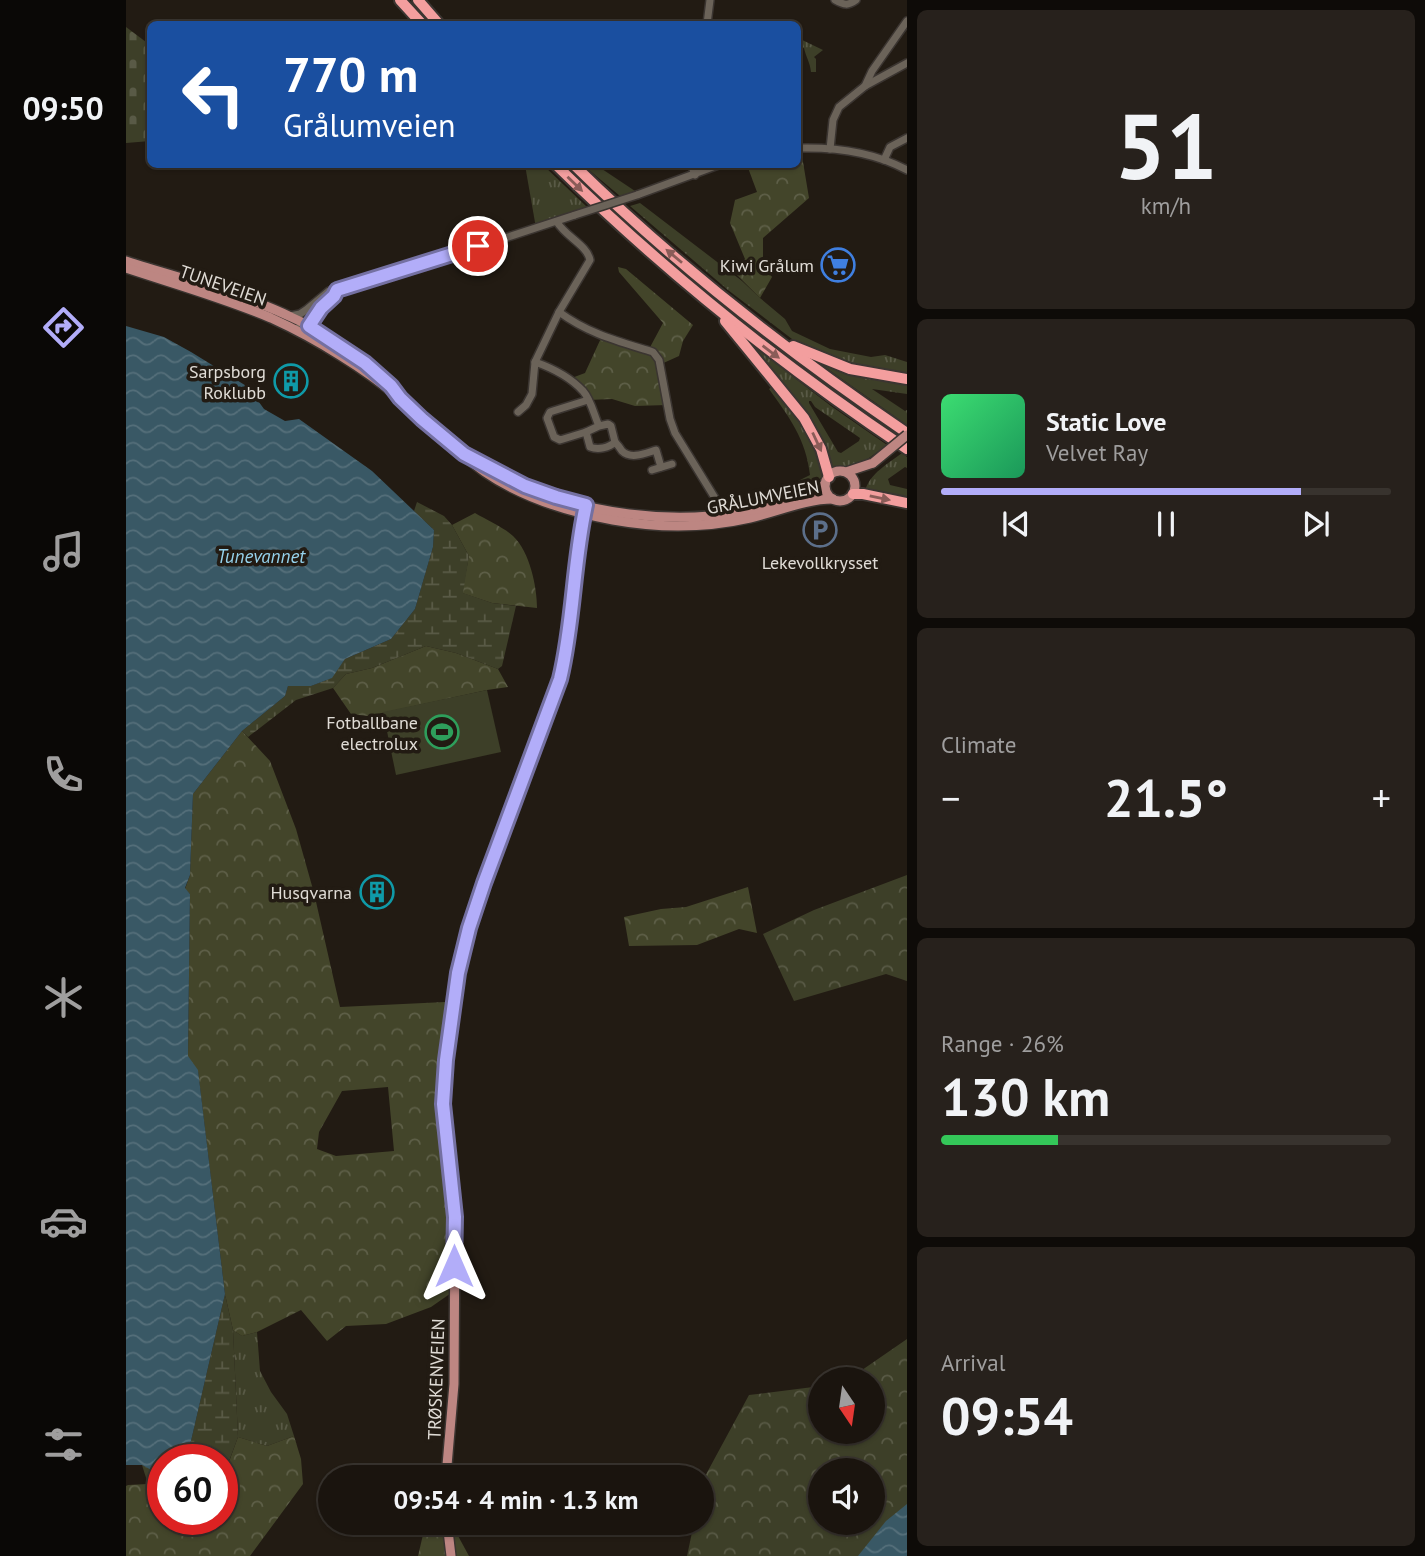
<!DOCTYPE html>
<html lang="en">
<head>
<meta charset="utf-8">
<style>
  body { margin:0; font-family:"PT Sans",sans-serif; background:#27211c; color:#f1f3f6; height:100vh; display:flex; flex-direction:column; font-size:26px; white-space:nowrap }
  * { box-sizing:border-box; margin:0 }
  p { font-size:23px; color:#9f9e9e }
  .icon { flex:none; width:38px; height:38px; fill:none; stroke:currentColor; stroke-width:2; stroke-linecap:round; stroke-linejoin:round }
  .map { position:relative; flex:1; overflow:hidden }
  .details { display:flex; flex-direction:column; gap:10px; padding:10px; background:#0e0b08; width:518px }
  .details>* { flex:none }
  .top-card { position:absolute; left:21px; top:21px; width:654px; height:147px; border-radius:10px; box-shadow:0 2px 5px #0004,0 0 0 2px #38332e; background:#1a4fa0; color:#fff; overflow:hidden }
  .needle { width:46px; rotate:167deg }
  .buttons { position:absolute; left:682px; top:1367px; display:grid; gap:14px }
  .buttons a { display:grid; place-items:center; width:77px; height:77px; border-radius:50%; background:#1a140e; box-shadow:0 2px 5px #0004,0 0 0 2px #38332e; font-size:35px }
  .speed { position:absolute; left:21px; top:1444px; display:flex; gap:14px; font-size:35px; font-weight:700; text-align:center }
  .speed>* { display:grid; place-content:center; width:91px; height:91px; border-radius:50%; background:#1a140e; box-shadow:0 2px 5px #0004,0 0 0 2px #38332e; line-height:1 }
  .speed .limit { border:10px solid #d22; background:#fff; color:#111 }
  .pin { position:absolute; display:grid; place-items:center; width:60px; height:60px; color:#fff; margin:-30px; border:4px solid #fff; border-radius:50%; box-shadow:0 2px 7px #0007 }
  .me { position:absolute; width:77px; margin:-38px; rotate:0deg; stroke-linejoin:round; filter:drop-shadow(0 0 5px #0008) }
  .turn { display:flex; align-items:center; gap:24px; height:147px; padding:0 21px; font-size:32px }
  .turn .icon { width:91px; height:91px; stroke-width:2.5 }
  .turn b { display:block; font-size:49px; line-height:60px }
  .big { font-size:52px; font-weight:600; line-height:1.1 }
  .details .card { flex:1; display:flex; flex-direction:column; justify-content:center; gap:10px; min-width:0; padding:0 24px; border-radius:10px; background:#27211c }
  .details .dial { align-items:center; gap:0 }
  .dial b { font-size:91px; line-height:1 }
  .song { display:flex; align-items:center; gap:21px }
  .cover { width:84px; height:84px; border-radius:10px; background:linear-gradient(135deg,hsl(140 70% 55%),hsl(150 70% 35%)) }
  .played { height:7px; border-radius:4px; background:linear-gradient(90deg,#b2adf9 80%,#38332e 80%) }
  .keys { display:flex; justify-content:space-around; direction:ltr }
  .heat { display:flex; justify-content:space-between; align-items:center; font-size:38px; direction:ltr }
  .charge { height:10px; border-radius:5px; background:linear-gradient(90deg,#34c759 26%,#38332e 0) }
  .trip { position:absolute; left:192px; top:1465px; width:396px; height:70px; border-radius:35px; background:#1a140e; box-shadow:0 2px 5px #0004,0 0 0 2px #38332e; font-weight:600; line-height:70px; text-align:center }
  main { display:flex; flex:1; min-height:0 }
  .tab-bar { display:flex; flex-direction:column; width:126px; justify-content:space-around; align-items:center; background:#0a0806; color:#9f9e9e }
  .tab-bar .icon { width:49px; height:49px }
  .tab-bar .on { color:#b2adf9 }
  .tab-bar b { font-size:32px; color:#f1f3f6 }
  .map>svg:first-child { display:block }
</style>
</head>
<body>
<main>
<nav class="tab-bar">
<b>09:50</b>
<svg class="icon on" aria-label="directions" viewBox="0 0 24 24"><path d="M12 3l9 9-9 9-9-9zM9 14v-3h6M13 9l2 2-2 2"/></svg>
<svg class="icon" aria-label="music" viewBox="0 0 24 24"><path d="M9 18V5l10-2v13"/><circle cx="6" cy="18" r="3"/><circle cx="16" cy="16" r="3"/></svg>
<svg class="icon" aria-label="phone" viewBox="0 0 24 24"><path d="M5 4h4l2 5-3 2q2 4 5 5l2-3 5 2v4C11 20 4 13 5 4z"/></svg>
<svg class="icon" aria-label="climate" viewBox="0 0 24 24"><path d="M12 3v18M4 7l16 10M4 17L20 7"/></svg>
<svg class="icon" aria-label="car" viewBox="0 0 24 24"><path d="M5 17H2v-5l4-1 3-4h7l3 4 3 1v5h-3M9 17h6M6 11h13"/><circle cx="7" cy="17" r="2"/><circle cx="17" cy="17" r="2"/></svg>
<svg class="icon" aria-label="filters" viewBox="0 0 24 24"><path d="M4 7h16M4 17h16"/><circle cx="9" cy="7" r="2"/><circle cx="15" cy="17" r="2"/></svg>
</nav>
<div class="map">
<svg width="781" height="1556" viewBox="0 0 781 1556">
  <defs>
    <pattern id="grass-tufts" width="24" height="20" patternUnits="userSpaceOnUse" patternTransform="scale(1.75)"><rect width="24" height="20" fill="#3d3f28"/><path d="M3 7l-1-3M5 7V3M7 7l1-3M15 17l-1-3M17 17v-4M19 17l1-3" fill="none" stroke="#595a46"/></pattern>
    <pattern id="forest-crowns" width="20" height="18" patternUnits="userSpaceOnUse" patternTransform="scale(1.75)"><rect width="20" height="18" fill="#43452a"/><path d="M2 6a3 3 0 1 1 6 0M12 15a3 3 0 1 1 6 0" fill="none" stroke="#5e5f48"/></pattern>
    <pattern id="wetland-marsh" width="20" height="14" patternUnits="userSpaceOnUse" patternTransform="scale(1.75)"><rect width="20" height="14" fill="#3d3f28"/><path d="M1 5h8M5 5V1M11 12h8M15 12V8" fill="none" stroke="#595a46"/></pattern>
    <pattern id="cemetery-stones" width="16" height="16" patternUnits="userSpaceOnUse" patternTransform="scale(1.75)"><rect width="16" height="16" fill="#3d3f28"/><path d="M2 7V4a2 2 0 0 1 4 0v3zM10 15v-3a2 2 0 0 1 4 0v3z" fill="#595a46"/></pattern>
    <pattern id="park-crowns" width="20" height="18" patternUnits="userSpaceOnUse" patternTransform="scale(1.75)"><rect width="20" height="18" fill="#3d3f28"/><path d="M2 6a3 3 0 1 1 6 0M12 15a3 3 0 1 1 6 0" fill="none" stroke="#595a46"/></pattern>
    <pattern id="water-waves" width="16" height="10" patternUnits="userSpaceOnUse" patternTransform="scale(1.75)"><rect width="16" height="10" fill="#395865"/><path d="M0 5q4-4 8 0t8 0" fill="none" stroke="#556f7a"/></pattern>
  </defs>
  <rect width="100%" height="100%" fill="#221b13"/>
  <g fill="url(#grass-tufts)" fill-rule="evenodd">
    <path d="M672 38 697 50 688 57 690 59V72H685C684 62 680 57 678 48L672 49Z"/>
    <path d="M399 165H417L461 207 449 215 410 228Z"/>
    <path d="M457 165H470L509 191 494 196Z"/>
    <path d="M514 203 616 281 634 298 659 319 666 331 704 349 745 357 759 355 781 362V376L735 368 688 352 666 339 602 290 504 206Z"/>
    <path d="M622 342 705 406 761 445 736 463 722 468 706 469ZM683 401H685L689 407 734 438 733 441 715 453 712 452 683 403Z"/>
    <path d="M686 358 781 382V394L746 389 779 411 781 410V425Z"/>
    <path d="M647 386C670 415 690 439 696 477L689 482 662 492 660 487 684 475C680 439 663 417 643 389Z"/>
    <path d="M776 453 781 457V468L779 467 762 479 764 485 781 489V501L739 491C744 473 762 464 776 453Z"/>
    <path d="M107 1330 116 1336 131 1332 134 1371 145 1392 161 1414 168 1436 141 1446 112 1437Z"/>
  </g>
  <g fill="url(#forest-crowns)" fill-rule="evenodd">
    <path d="M672 156H676L683 198 637 238V264L646 277 634 298 609 273 619 259 604 223 609 200 631 192 621 165 672 164Z"/>
    <path d="M492 267 500 269 567 325 557 341 553 356 533 365 541 405 509 406 486 399 462 400 443 379 459 373 476 336 522 351 537 323 493 272Z"/>
    <path d="M349 513C361 520 377 527 387 536 404 552 411 587 411 608L366 603 336 593 343 556 326 525Z"/>
    <path d="M300 646 330 653 372 669 382 687 361 690 242 716 225 714 207 688 220 674 246 668Z"/>
    <path d="M116 731 144 761 170 829 188 893 214 1007 319 1002 321 1005 313 1076V1102L329 1217 328 1291 305 1307 260 1324 220 1326 201 1341 175 1310 131 1332 116 1336 107 1330 99 1294 72 1071 62 1057 64 894 59 889 64 875 67 794ZM262 1087 268 1151 210 1156 191 1149 193 1132 216 1091Z"/>
    <path d="M622 887 631 933 613 929 571 945 503 946 498 917 535 909 560 907Z"/>
    <path d="M168 1436 175 1459 177 1484 124 1556H0V1486L2 1485 22 1484C39 1498 37 1498 37 1519H96V1481L112 1437 141 1446Z"/>
    <path d="M300 1522 325 1523 343 1556H292Z"/>
  </g>
  <g fill="url(#wetland-marsh)">
    <path d="M291 502 318 516 326 525 343 556 337 593 366 603 390 606 376 666 372 669 330 653 300 646 246 668 220 674 207 688 170 700 122 737 116 731 159 696 162 686H185L205 678 219 659 265 639 289 609 307 547 308 530 288 511Z"/>
    <path d="M99 1294 107 1330 112 1437 96 1480V1460H55L65 1441Z"/>
    <path d="M16 1465 37 1474V1497L22 1484Z"/>
  </g>
  <path fill="url(#cemetery-stones)" d="M0 27 24 45V141L0 143Z"/>
  <g fill="url(#park-crowns)" fill-rule="evenodd">
    <path d="M781 875V981L760 974 668 1001 637 934 688 910Z"/>
    <path d="M781 1339V1556H561L568 1523 576 1522 577 1480 623 1395 695 1386V1432H747V1379H723ZM695 1470H747V1522H695Z"/>
  </g>
  <path fill="#3d3f28" d="M361 690 375 752 270 775 257 712Z"/>
  <g fill="url(#water-waves)">
    <path d="M0 326 38 337 65 352 122 387 138 409 159 421 173 419 246 471 308 530 307 547 289 609 265 639 219 659 206 678 185 686H162L159 696 116 731 67 794 64 875 59 888 64 894 62 1056 72 1070 99 1294 65 1441 55 1459 37 1460V1474L35 1475 16 1465H0Z"/>
    <path d="M781 1504V1556H732L760 1521Z"/>
  </g>
  <g fill="none" stroke-linecap="round" stroke-linejoin="round">
    <defs>
      <g id="minor">
        <path d="M709 0C718 5 722 6 730 0"/>
        <path d="M581 24 584 0"/>
        <path d="M739 86 781 63"/>
        <path d="M672 148C710 147 748 152 781 170"/>
        <path d="M704 149 707 120 713 107 739 86 746 71 781 21"/>
        <path d="M758 160 764 147 781 138"/>
        <path d="M565 164 569 175"/>
        <path d="M511 195 595 164"/>
        <path d="M433 312C463 334 492 341 527 352L533 360 544 419 549 433 600 516"/>
        <path d="M164 316 174 314 180 310 203 291 318 258 449 215"/>
        <path d="M168 329 183 326 195 308 208 296 211 290"/>
        <path d="M409 362C426 368 444 377 457 391 465 400 468 415 473 426L460 432 464 447C472 450 483 448 489 442L485 426 482 424 473 426"/>
        <path d="M392 412 400 405 406 394 409 362 433 312 464 260C461 245 440 237 431 222"/>
        <path d="M460 432 434 440 428 437 421 418 424 412 427 411 462 400"/>
        <path d="M489 442C492 445 494 448 496 451 505 460 520 453 530 450L535 467"/>
        <path d="M526 470 546 464"/>
      </g>
      <g id="major">
        <path d="M0 261C55 279 113 292 165 317 199 332 231 355 259 381"/>
        <path d="M0 268C48 284 98 298 145 318 169 329 193 342 215 356 236 369 257 384 275 399 303 423 329 451 359 472 397 498 443 512 487 520 532 528 580 528 624 518 651 512 679 499 707 499"/>
        <path d="M368 471C450 516 554 529 645 506 664 501 685 497 699 484"/>
        <circle cx="714" cy="486" r="15"/>
        <path d="M720 472 747 463"/>
        <path d="M320 1477 328 1384 329 1217 317 1104 318 1077 324 1022 337 951 357 883 429 691 437 665 460 505"/>
        <path d="M321 1522 325 1556"/>
      </g>
      <g id="highway">
        <path d="M274 0 296 24"/>
        <path d="M292 0 313 24"/>
        <path d="M429 164C537 270 655 365 781 449"/>
        <path d="M447 164C549 264 663 353 781 433"/>
        <path d="M599 321 678 418 695 449 703 477"/>
        <path d="M667 346 724 369 781 379"/>
        <path d="M727 494H737L781 503"/>
      </g>
    </defs>
    <use href="#minor" stroke="#3b3531" stroke-width="10"/>
    <use href="#major" stroke="#3b3531" stroke-width="12"/>
    <use href="#highway" stroke="#3b3531" stroke-width="14"/>
    <use href="#minor" stroke="#6b6359" stroke-width="7"/>
    <use href="#major" stroke="#bd8682" stroke-width="9"/>
    <use href="#highway" stroke="#f39e9e" stroke-width="10"/>
    <defs>
      <path id="minor-bridge" d="M449 215 511 195"/>
      <path id="major-bridge" d="M747 463 781 435"/>
    </defs>
    <use href="#minor-bridge" stroke="#3b3531" stroke-width="10" stroke-linecap="butt"/>
    <use href="#major-bridge" stroke="#3b3531" stroke-width="12" stroke-linecap="butt"/>
    <use href="#minor-bridge" stroke="#6b6359" stroke-width="7"/>
    <use href="#major-bridge" stroke="#bd8682" stroke-width="9"/>
  </g>
  <defs><path id="oneway-solid" d="M-6-.8H1V-3.2L6.5 0L1 3.2V.8H-6Z" transform="scale(1.75)"/></defs>
  <g fill="#8a5c58">
    <use href="#oneway-solid" transform="translate(449 184) rotate(44)"/>
    <use href="#oneway-solid" transform="translate(548 256) rotate(-140)"/>
    <use href="#oneway-solid" transform="translate(645 352) rotate(37)"/>
    <use href="#oneway-solid" transform="translate(691 442) rotate(65)"/>
    <use href="#oneway-solid" transform="translate(754 498) rotate(12)"/>
  </g>
  <g fill="none" stroke-linecap="round" stroke-linejoin="round">
    <defs>
      <path id="route" d="M328 1266 329 1217 317 1104 320 1060 332 973 343 928 358 883 434 679C448 622 447 562 460 505L430 497 399 486 338 454 296 419 274 398 265 386 239 363 183 326 195 308 208 296 211 290 352 246"/>
    </defs>
    <use href="#route" stroke="#7470a2" stroke-width="18"/>
    <use href="#route" stroke="#b2adf9" stroke-width="12"/>
  </g>
  <defs>
    <symbol id="supermarket-ring" viewBox="-11 -11 22 22"><circle r="9.5" fill="#221b13" stroke="#3f7fe0" stroke-width="1.5"/><path d="M-6-5.5h2.5l.6 2H6L4.5 2H-2.5L-4.4-4H-6ZM-1.5 3.2a1.3 1.3 0 1 0 .1 0ZM3 3.2a1.3 1.3 0 1 0 .1 0Z" fill="#3f7fe0"/></symbol>
    <symbol id="building-ring" viewBox="-11 -11 22 22"><circle r="9.5" fill="#221b13" stroke="#0f9aa8" stroke-width="1.5"/><path d="M-4-6H4V6H1V3H-1V6H-4ZM-2.5-4.3h1.7v1.8h-1.7ZM.8-4.3h1.7v1.8H.8ZM-2.5-1h1.7V.8h-1.7ZM.8-1h1.7V.8H.8Z" fill="#0f9aa8"/></symbol>
    <symbol id="parking-ring" viewBox="-11 -11 22 22"><circle r="9.5" fill="#221b13" stroke="#5c6f8a" stroke-width="1.5"/><path d="M-3.5-5.5H1a3.5 3.5 0 0 1 0 7H-1V5.5H-3.5ZM-1-3.4V-.6H.8a1.4 1.4 0 0 0 0-2.8Z" fill="#5c6f8a"/></symbol>
    <symbol id="stadium-ring" viewBox="-11 -11 22 22"><circle r="9.5" fill="#221b13" stroke="#2e9e5b" stroke-width="1.5"/><path d="M0-5a6.5 5 0 1 0 0 10a6.5 5 0 1 0 0-10ZM-3.5-1.8h7v3.6h-7Z" fill="#2e9e5b"/></symbol>
  </defs>
  <g fill-rule="evenodd">
    <use href="#supermarket-ring" x="693" y="246" width="38" height="38"/>
    <use href="#building-ring" x="146" y="362" width="38" height="38"/>
    <use href="#parking-ring" x="675" y="511" width="38" height="38"/>
    <use href="#stadium-ring" x="297" y="713" width="38" height="38"/>
    <use href="#building-ring" x="232" y="873" width="38" height="38"/>
  </g>
  <g text-anchor="middle" dominant-baseline="central" stroke-width="7" stroke-linejoin="round" paint-order="stroke">
    <g font-size="18" fill="#e0dcd6" stroke="#221b13" text-anchor="end">
      <text x="688" y="265">Kiwi Grålum</text>
      <text x="140" y="371">Sarpsborg<tspan x="140" dy="21">Roklubb</tspan></text>
      <text x="694" y="562" text-anchor="middle">Lekevollkrysset</text>
      <text x="292" y="722">Fotballbane<tspan x="292" dy="21">electrolux</tspan></text>
      <text x="226" y="892">Husqvarna</text>
    </g>
    <g font-size="18" fill="#e0dcd6" stroke="#221b13">
      <text transform="translate(97 285) rotate(19)">TUNEVEIEN</text>
      <text transform="translate(637 497) rotate(-11)">GRÅLUMVEIEN</text>
      <text transform="translate(310 1379) rotate(-88)">TRØSKENVEIEN</text>
    </g>
    <g font-size="19" font-style="italic" fill="#95d2ec" stroke="#221b13">
      <text x="135" y="556">Tunevannet</text>
    </g>
  </g>
</svg>
<div class="buttons">
<a><svg class="needle" viewBox="-14 -14 28 28"><path d="M0-13l5 13h-10z" fill="#e53935"/><path d="M0 13l5-13h-10z" fill="#9f9e9e"/></svg></a>
<a><svg class="icon" aria-label="sound" viewBox="0 0 24 24"><path d="M4 9h4l5-4v14l-5-4H4zM17 9q2 3 0 6"/></svg></a>
</div>
<div class="speed"><div class="limit">60</div></div>
<div class="pin" style="left:352px;top:246px;background:#d93025"><svg class="icon" aria-label="arrive" viewBox="0 0 24 24"><path d="M6 21V4h12l-3 4 3 4H6"/></svg></div>
<svg class="me" style="left:328px;top:1266px" viewBox="-20 -20 40 40"><path d="M0-17L14 15 0 8-14 15z" fill="#b2adf9" stroke="#fff" stroke-width="4"/></svg>
<div class="trip">09:54 · 4 min · 1.3 km</div>
<div class="top-card">
<div class="turn"><svg class="icon" aria-label="left" viewBox="0 0 24 24"><path d="M17 20v-9H6M10 6l-5 5 5 5"/></svg><div><b>770 m</b>Grålumveien</div></div>
</div>
</div>
<section class="details">
<div class="card dial"><b>51</b><p>km/h</p></div>
<div class="card">
<div class="song"><i class="cover"></i><div><b>Static Love</b><p>Velvet Ray</p></div></div>
<div class="played"></div>
<div class="keys"><svg class="icon" aria-label="previous" viewBox="0 0 24 24"><path d="M18 5L8 12l10 7zM5 5v14"/></svg><svg class="icon" aria-label="pause" viewBox="0 0 24 24"><path d="M8 5v14M16 5v14"/></svg><svg class="icon" aria-label="next" viewBox="0 0 24 24"><path d="M6 5l10 7-10 7zM19 5v14"/></svg></div>
</div>
<div class="card"><p>Climate</p>
<div class="heat"><a>−</a><b class="big">21.5°</b><a>+</a></div>
</div>
<div class="card"><p>Range · 26%</p><b class="big">130 km</b><div class="charge"></div></div>
<div class="card"><p>Arrival</p><b class="big">09:54</b></div>
</section>
</main>
</body>
</html>
